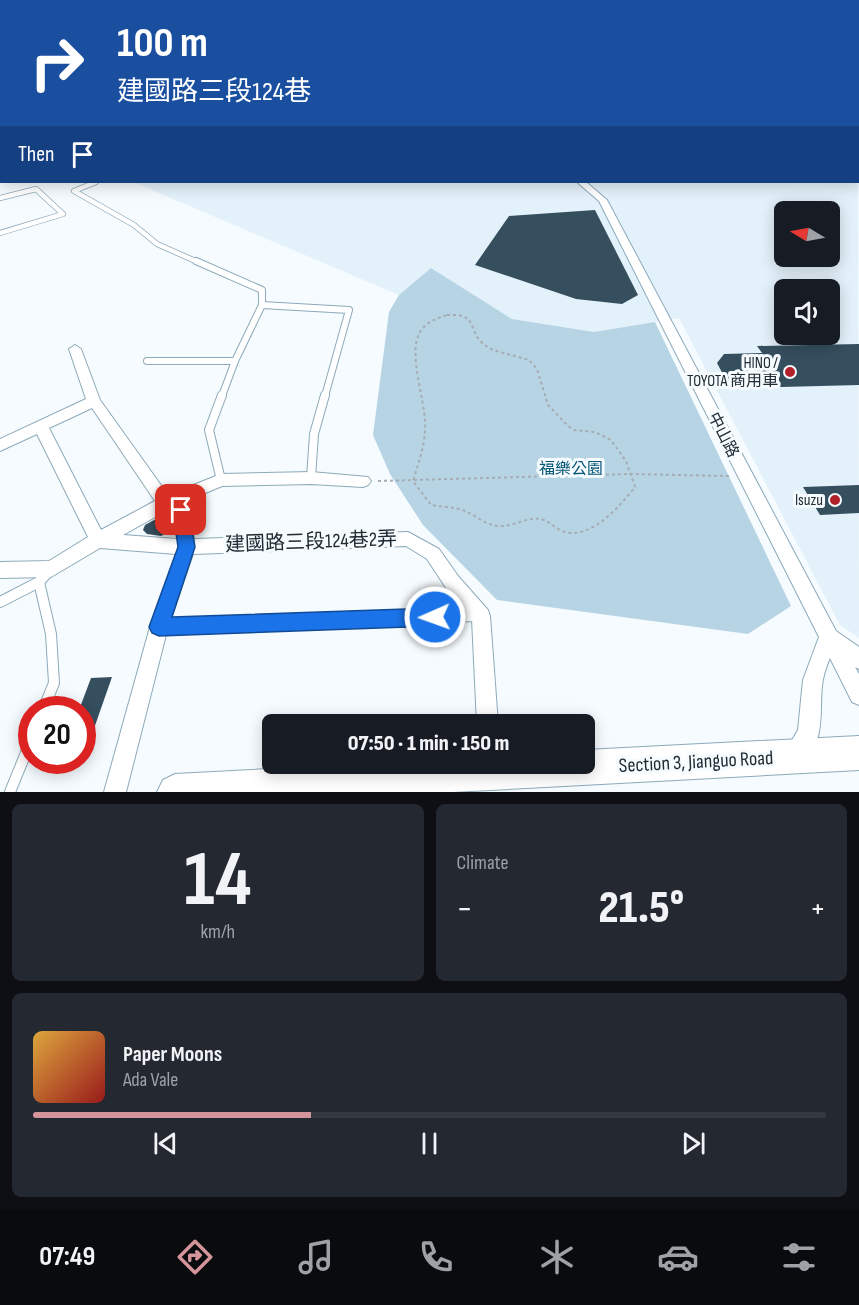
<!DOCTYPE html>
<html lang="en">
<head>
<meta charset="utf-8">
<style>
  body { margin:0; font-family:"Sofia Sans Condensed","Noto Sans TC",sans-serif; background:#242831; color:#f1f3f6; height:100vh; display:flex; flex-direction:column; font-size:22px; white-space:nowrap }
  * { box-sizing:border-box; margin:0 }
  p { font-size:20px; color:#9ea1a6 }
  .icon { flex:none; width:33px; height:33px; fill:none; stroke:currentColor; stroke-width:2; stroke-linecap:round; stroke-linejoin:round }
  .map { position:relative; height:792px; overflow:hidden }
  .panel { display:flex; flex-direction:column; gap:12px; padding:12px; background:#0d0f14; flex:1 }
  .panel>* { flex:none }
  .hud { position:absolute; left:0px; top:0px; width:860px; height:183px; box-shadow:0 3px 15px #0003; background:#1a4fa0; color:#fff; overflow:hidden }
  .needle { width:39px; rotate:280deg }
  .fabs { position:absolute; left:774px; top:201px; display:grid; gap:12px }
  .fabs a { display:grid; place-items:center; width:66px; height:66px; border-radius:9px; background:#171b24; box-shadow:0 3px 15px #0003; font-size:30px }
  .speed { position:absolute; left:18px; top:696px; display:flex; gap:12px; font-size:30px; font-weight:700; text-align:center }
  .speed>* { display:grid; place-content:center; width:78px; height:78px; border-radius:50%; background:#171b24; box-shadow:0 3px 15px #0003; line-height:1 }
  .speed .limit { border:9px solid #d22; background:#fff; color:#111 }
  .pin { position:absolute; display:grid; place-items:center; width:51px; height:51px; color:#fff; margin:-26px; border-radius:12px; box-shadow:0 3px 9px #0006 }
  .me { position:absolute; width:66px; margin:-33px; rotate:268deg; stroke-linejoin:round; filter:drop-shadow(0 0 4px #0008) }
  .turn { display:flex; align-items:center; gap:21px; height:126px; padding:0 18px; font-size:27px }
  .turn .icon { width:78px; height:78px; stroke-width:2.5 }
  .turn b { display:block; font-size:42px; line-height:51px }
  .then { display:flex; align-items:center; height:57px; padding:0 18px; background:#0003; gap:12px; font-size:22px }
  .big { font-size:45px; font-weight:800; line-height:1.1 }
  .panel .widget { flex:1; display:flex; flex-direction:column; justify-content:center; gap:9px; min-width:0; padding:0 21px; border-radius:9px; background:#242831 }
  .panel .dial { align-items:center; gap:0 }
  .dial b { font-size:78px; line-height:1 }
  .song { display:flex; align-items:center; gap:18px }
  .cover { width:72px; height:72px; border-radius:9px; background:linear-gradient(135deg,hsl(40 70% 55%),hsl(0 70% 35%)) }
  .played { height:6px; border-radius:3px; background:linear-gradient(90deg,#d5949a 35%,#363941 35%) }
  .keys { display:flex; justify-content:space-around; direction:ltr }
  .heat { display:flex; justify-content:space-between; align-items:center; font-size:33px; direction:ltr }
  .panel .tiles { flex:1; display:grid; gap:12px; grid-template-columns:1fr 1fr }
  .widget:last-child { grid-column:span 2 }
  .trip { position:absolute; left:262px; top:714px; width:333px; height:60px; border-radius:9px; background:#171b24; box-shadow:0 3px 15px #0003; font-weight:800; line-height:60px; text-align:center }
  .tab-bar { display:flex; height:96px; justify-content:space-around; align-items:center; background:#090b0e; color:#9ea1a6 }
  .tab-bar .icon { width:42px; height:42px }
  .tab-bar .selected { color:#d5949a }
  .tab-bar b { font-size:27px; color:#f1f3f6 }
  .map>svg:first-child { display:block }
</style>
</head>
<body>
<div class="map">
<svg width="859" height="792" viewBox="0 0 859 792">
  <rect width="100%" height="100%" fill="#f5fbfe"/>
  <path fill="#e3f1fa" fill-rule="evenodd" d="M858 79 859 638 840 625 679 318 594 332 512 319 431 268 399 295 133 182H858ZM784 212H830V256H784ZM784 290H830V334H784Z"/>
  <path fill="#b7d4e5" d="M431 268 512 319 594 332 655 322 791 606 748 634 497 600 423 525 390 474 373 435 389 312 399 295Z"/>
  <g fill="#364f5e">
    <path d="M595 210 638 295 622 304 576 299 475 265 509 216Z"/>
    <path d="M859 344V385L744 388 726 380 717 363 724 354 762 353 757 346Z"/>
    <path d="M859 485V513L820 515 803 487Z"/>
    <path d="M165 514 172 519 167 533 161 536 147 534 143 530 145 525Z"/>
    <path d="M112 677 84 757H82V710H79L91 678Z"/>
  </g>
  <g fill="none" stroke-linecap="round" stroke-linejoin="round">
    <defs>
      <g id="service-far3">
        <path d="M96 182 74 191 134 225 157 244 200 263"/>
        <path d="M0 198 36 189 63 214 0 233"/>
      </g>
      <g id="service-far2">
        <path d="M196 261 262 290V305L349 310 325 396"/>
        <path d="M147 361H235"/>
        <path d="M222 396 235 361 262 305"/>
      </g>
      <g id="service-far1">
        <path d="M311 478 314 434 325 395"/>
        <path d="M221 480 209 430 222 395"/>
      </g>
      <g id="service">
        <path d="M39 582 51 634 54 683 43 710"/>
        <path d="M0 602 39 582 49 571"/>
        <path d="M161 626 477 616"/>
        <path d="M10 792 32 738"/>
      </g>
      <g id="minor">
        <rect x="0" y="93" width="2" height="4"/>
        <path d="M577 182H586L607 200 836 631 859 647V669L855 667 859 674V705L852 702 830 658C826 667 823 676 822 686 819 712 827 750 796 763L788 760 785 752 798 730 803 680 819 637 599 201Z"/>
        <path d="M75 345 81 349 100 400 168 495 221 474 311 472 368 477 371 481 368 485 363 487 311 484 222 486 182 503 187 505 194 539 408 532 439 549 458 576 488 610 490 616 498 724H477L472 619 446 588 427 559 406 546 193 554 168 627 126 792H104L150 627 176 554 100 548 51 577 0 578V562L49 561 88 537 37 434 0 451V439L86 399 69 349ZM92 408 155 501 101 530 49 428ZM166 511 174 514 177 539 123 535Z"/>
      </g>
      <path id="primary" d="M859 736V770L453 792H157L163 780 175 774 366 764H585V750Z"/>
    </defs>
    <use href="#service-far3" stroke="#8da9ba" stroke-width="6"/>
    <use href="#service-far2" stroke="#8da9ba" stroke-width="8"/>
    <use href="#service-far1" stroke="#8da9ba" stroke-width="10"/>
    <use href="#service" stroke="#8da9ba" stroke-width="12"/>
    <use href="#minor" stroke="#8da9ba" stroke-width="2"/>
    <use href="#primary" stroke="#8da9ba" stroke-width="2"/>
    <g stroke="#a6adb2" stroke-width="2" stroke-dasharray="3 3" stroke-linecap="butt">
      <path d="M447 315H459L469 319 477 337 483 344 493 350 529 360 537 369 548 405 568 426 574 430 595 432 611 440 626 461 635 487C620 506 592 539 565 532 556 530 550 521 541 519 527 516 514 527 500 526 486 526 476 515 463 510 453 507 442 507 431 505L413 481C419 461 426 443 425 423 425 398 405 347 423 328 429 321 438 318 447 315Z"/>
      <path d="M378 481 631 474 729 476"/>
    </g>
    <use href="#service-far3" stroke="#fff" stroke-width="4.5"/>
    <use href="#service-far2" stroke="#fff" stroke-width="6"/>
    <use href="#service-far1" stroke="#fff" stroke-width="8"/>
    <use href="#service" stroke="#fff" stroke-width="10"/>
    <use href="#minor" fill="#fff" fill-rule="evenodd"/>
    <use href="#primary" fill="#fff" fill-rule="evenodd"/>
  </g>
  <linearGradient id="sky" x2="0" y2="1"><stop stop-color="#7dafd8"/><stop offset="0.42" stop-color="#fafdff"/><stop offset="1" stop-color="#fafdff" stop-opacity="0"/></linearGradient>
  <rect width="859" height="190" fill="url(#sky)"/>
  <path fill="#1a73e8" stroke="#114b97" stroke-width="1.5" d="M181 503 187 505 189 510 195 547 172 617 435 608 442 611 445 617 442 624 435 626 159 636 152 633 149 627 178 547 173 510 175 505Z"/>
  <g fill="#b22129" stroke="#f5fbfe" stroke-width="2">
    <circle cx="790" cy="372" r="6"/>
    <circle cx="835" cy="500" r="6"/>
  </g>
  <g text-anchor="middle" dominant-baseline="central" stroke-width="6" stroke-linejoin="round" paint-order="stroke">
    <g font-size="16" fill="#202b32" stroke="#f5fbfe" text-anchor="end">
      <text x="778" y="363">HINO /<tspan x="778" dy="18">TOYOTA 商用車</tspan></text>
      <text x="823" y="500">Isuzu</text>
    </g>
    <g font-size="16" fill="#202b32" stroke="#f5fbfe">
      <text transform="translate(723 435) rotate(63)">中山路</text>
    </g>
    <g font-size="16" fill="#035475" stroke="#f5fbfe">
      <text x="571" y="469">福樂公園</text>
    </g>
    <g font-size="20" fill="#202b32" stroke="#f5fbfe">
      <text transform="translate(311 542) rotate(-2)">建國路三段124巷2弄</text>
      <text transform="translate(696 762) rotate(-3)">Section 3, Jianguo Road</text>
    </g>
  </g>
</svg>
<div class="fabs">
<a><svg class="needle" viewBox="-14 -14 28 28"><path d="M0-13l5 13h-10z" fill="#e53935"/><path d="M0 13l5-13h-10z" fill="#9ea1a6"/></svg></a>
<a><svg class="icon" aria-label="sound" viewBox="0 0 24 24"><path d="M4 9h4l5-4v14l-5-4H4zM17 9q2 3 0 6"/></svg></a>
</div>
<div class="speed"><div class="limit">20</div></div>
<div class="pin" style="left:181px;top:510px;background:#d93025"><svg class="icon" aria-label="arrive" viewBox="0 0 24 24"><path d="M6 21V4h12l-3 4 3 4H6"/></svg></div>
<svg class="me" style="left:435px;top:617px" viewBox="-20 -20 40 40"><circle r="17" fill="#1a73e8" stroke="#fff" stroke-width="3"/><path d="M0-11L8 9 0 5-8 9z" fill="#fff"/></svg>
<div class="trip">07:50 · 1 min · 150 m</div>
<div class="hud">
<div class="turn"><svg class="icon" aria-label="right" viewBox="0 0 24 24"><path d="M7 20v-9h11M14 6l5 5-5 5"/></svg><div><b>100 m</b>建國路三段124巷</div></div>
<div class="then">Then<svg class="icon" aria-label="arrive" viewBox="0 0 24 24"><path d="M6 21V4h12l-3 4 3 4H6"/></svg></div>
</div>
</div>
<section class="panel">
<div class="tiles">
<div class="widget dial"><b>14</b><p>km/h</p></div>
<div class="widget"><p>Climate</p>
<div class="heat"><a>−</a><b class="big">21.5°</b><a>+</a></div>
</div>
<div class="widget">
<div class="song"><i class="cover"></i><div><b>Paper Moons</b><p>Ada Vale</p></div></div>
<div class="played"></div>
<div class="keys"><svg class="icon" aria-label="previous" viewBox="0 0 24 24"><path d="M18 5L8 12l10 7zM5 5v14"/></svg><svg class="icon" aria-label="pause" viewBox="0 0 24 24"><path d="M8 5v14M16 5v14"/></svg><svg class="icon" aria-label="next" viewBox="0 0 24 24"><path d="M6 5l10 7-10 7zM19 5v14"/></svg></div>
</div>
</div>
</section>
<nav class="tab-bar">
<b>07:49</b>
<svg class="icon selected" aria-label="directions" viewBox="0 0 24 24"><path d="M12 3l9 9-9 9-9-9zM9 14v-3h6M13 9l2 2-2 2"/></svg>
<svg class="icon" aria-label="music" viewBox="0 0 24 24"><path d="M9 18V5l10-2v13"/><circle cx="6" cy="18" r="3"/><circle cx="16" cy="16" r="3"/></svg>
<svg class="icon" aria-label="phone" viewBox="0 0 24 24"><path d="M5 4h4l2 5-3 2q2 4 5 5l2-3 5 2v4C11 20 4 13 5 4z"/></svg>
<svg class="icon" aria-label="climate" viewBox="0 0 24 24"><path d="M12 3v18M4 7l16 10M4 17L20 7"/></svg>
<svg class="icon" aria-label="car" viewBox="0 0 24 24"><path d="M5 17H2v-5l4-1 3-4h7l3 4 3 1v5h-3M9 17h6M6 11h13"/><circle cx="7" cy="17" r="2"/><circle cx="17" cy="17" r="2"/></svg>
<svg class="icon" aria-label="filters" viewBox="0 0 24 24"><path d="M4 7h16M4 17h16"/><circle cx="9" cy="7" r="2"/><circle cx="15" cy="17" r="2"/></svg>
</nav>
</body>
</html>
